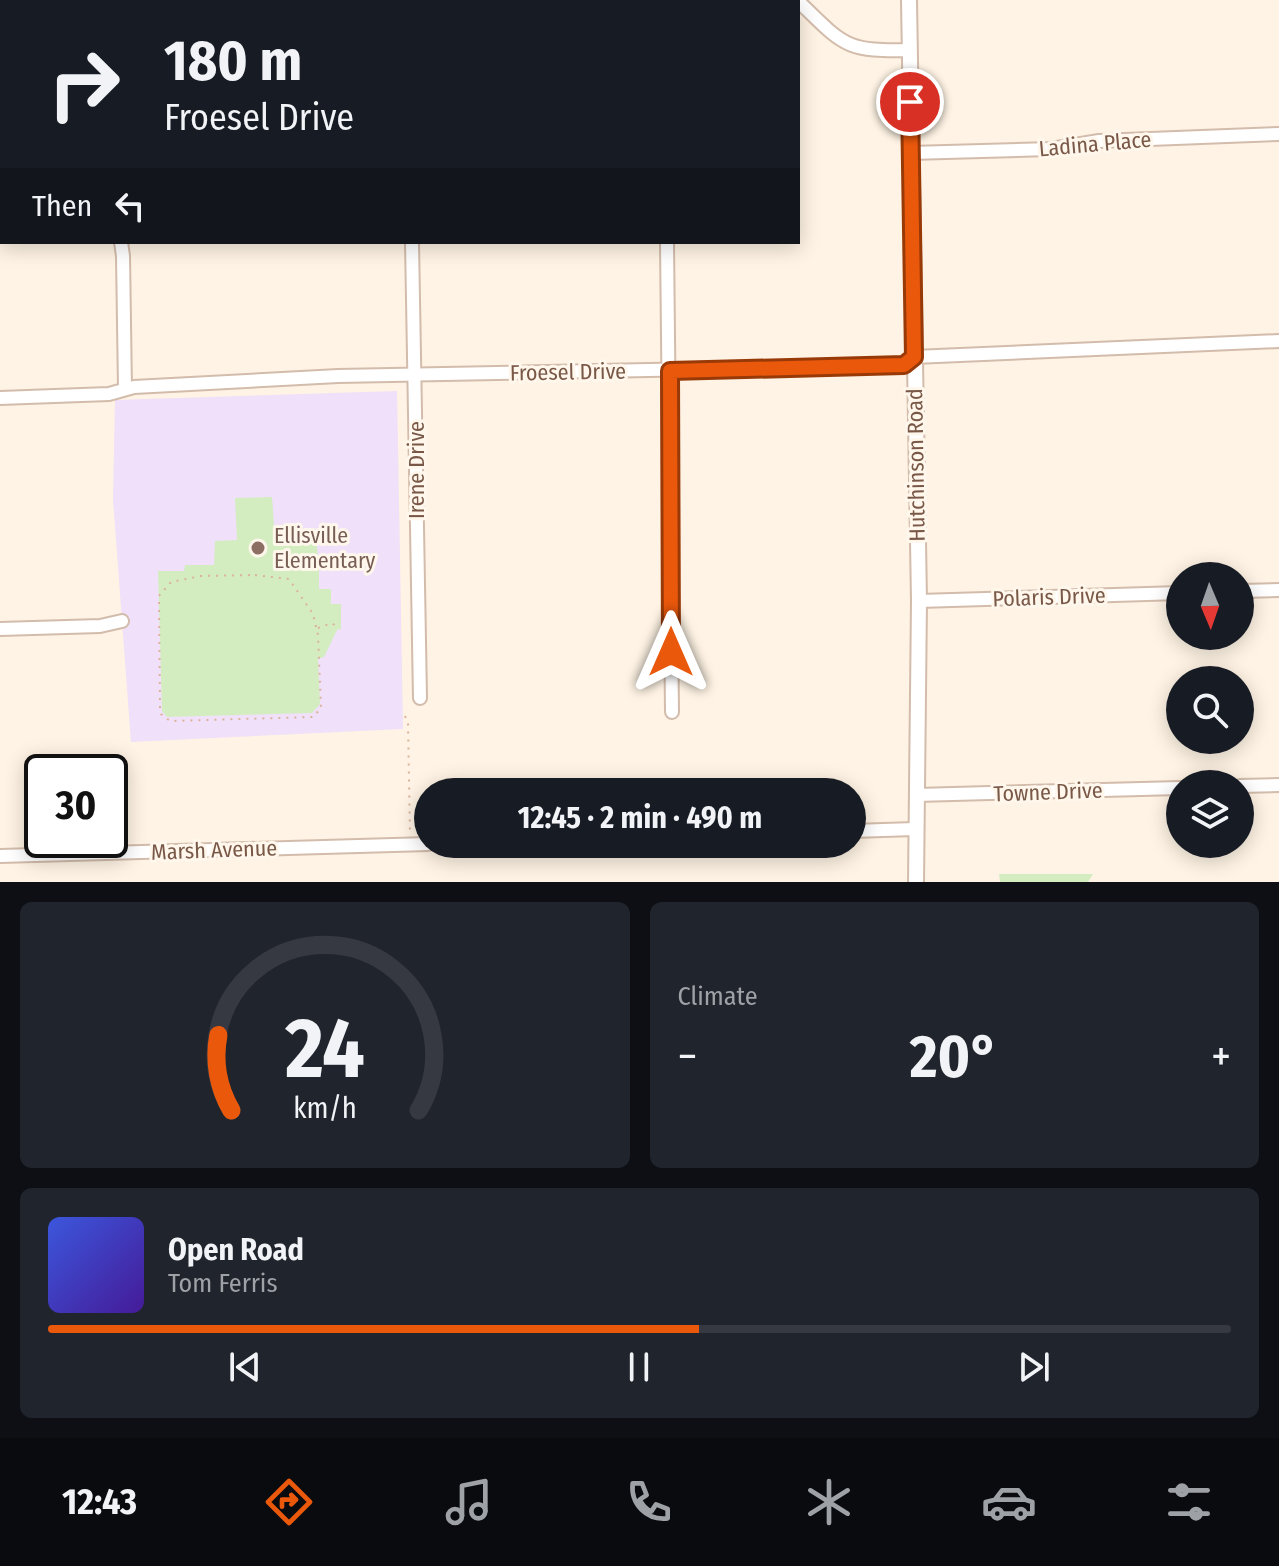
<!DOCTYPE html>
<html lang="en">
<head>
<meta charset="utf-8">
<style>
  body { margin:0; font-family:"Fira Sans Condensed",sans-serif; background:#20242c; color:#f1f3f6; height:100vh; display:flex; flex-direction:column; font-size:30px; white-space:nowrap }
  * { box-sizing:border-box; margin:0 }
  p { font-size:26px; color:#9ea1a6 }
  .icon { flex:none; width:44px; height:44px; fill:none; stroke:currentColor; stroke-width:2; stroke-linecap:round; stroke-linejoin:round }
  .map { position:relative; height:882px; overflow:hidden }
  .panel { display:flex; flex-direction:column; gap:20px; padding:20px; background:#0d0f14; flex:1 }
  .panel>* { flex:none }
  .guide { position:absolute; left:0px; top:0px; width:800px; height:244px; box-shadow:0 4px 20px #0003; background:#171b24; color:#f1f3f6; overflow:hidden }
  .needle { width:52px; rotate:178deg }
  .buttons { position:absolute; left:1166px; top:562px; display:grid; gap:16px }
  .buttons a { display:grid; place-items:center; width:88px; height:88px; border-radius:50%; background:#171b24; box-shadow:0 4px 20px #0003; font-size:40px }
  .speed { position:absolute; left:24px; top:754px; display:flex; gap:16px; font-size:40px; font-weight:700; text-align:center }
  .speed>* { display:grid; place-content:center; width:104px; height:104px; border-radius:50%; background:#171b24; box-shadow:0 4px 20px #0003; line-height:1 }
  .speed .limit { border:4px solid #111; border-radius:12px; background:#fff; color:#111 }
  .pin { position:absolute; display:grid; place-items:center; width:68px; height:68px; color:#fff; margin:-34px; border:4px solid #fff; border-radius:50%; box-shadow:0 2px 8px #0007 }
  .me { position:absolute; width:88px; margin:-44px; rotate:0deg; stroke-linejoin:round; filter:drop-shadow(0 0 6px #0008) }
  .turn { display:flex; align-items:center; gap:28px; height:168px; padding:0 32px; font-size:36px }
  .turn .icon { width:104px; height:104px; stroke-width:2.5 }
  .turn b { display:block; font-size:56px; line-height:68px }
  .then { display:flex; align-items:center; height:76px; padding:0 32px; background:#0003; gap:16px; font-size:30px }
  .big { font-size:60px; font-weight:700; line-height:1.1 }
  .panel .widget { flex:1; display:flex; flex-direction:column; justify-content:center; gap:12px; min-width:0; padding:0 28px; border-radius:12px; background:#20242c }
  .panel .dial { align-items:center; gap:0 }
  .dial svg { height:208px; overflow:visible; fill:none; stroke:#363941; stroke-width:7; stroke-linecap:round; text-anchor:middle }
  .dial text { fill:#f1f3f6; stroke:none }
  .song { display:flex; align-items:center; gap:24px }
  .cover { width:96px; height:96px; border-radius:12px; background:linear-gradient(135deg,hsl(230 70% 55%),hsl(260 70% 35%)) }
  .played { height:8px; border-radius:4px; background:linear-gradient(90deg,#ea580c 55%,#363941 55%) }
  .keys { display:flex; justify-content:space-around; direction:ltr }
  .heat { display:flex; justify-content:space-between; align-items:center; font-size:44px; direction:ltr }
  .panel .tiles { flex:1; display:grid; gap:20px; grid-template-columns:1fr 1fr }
  .widget:last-child { grid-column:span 2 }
  .trip { position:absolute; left:414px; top:778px; width:452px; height:80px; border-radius:40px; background:#171b24; box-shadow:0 4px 20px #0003; font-weight:700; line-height:80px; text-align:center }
  .tabs { display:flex; height:128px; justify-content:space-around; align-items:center; background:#090b0e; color:#9ea1a6 }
  .tabs .icon { width:56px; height:56px }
  .tabs .active { color:#ea580c }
  .tabs b { font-size:36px; color:#f1f3f6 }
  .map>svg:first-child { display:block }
</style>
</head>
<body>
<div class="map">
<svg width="1279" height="882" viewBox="0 0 1279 882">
  <rect width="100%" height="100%" fill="#fef3e4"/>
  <path fill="#ffe2d7" d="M0 0 63 2H2L0 233Z"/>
  <path fill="#f0e0fa" d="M397 391 403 729 131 742 113 499 115 400Z"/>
  <g fill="#d3edc1">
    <path d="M272 497 275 541 282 544 317 543 318 564 275 566H319V589H331V604H341V629L337 630 324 657 318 659 320 704 312 713 167 717 162 711 158 571H184L185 565H214L215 541 237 540 235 498Z"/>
    <path d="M999 874H1093L1088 882H1000Z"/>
  </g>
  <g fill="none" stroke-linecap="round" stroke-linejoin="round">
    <defs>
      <g id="service">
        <path d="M58 0V2"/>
        <path d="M205 0V2"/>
        <path d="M0 29 2 40"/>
        <path d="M0 81 2 79"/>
        <path d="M0 216 2 214"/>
      </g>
      <g id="minor">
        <path d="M77 0 78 2"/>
        <path d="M540 0 542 2"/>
        <path d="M797 0C843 44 843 52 910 50"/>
        <path d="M910 153 1051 149 1099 141 1279 134"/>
        <path d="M121 242 123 256 125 389"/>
        <path d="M412 242 420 698"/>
        <path d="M667 242 672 712"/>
        <path d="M0 398 109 394 134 387 338 376 904 365 914 357 1279 341"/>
        <path d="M1240 591 1279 590"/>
        <path d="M919 601 1180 593"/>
        <path d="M0 629 100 626 122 621"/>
        <path d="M1240 786 1279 785"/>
        <path d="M916 795 1180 788"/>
        <path d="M852 831 915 829"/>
        <path d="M0 856 428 844"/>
      </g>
      <path id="tertiary" d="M909 0 919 601 916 882"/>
    </defs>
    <use href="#service" stroke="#d3bcab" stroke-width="10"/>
    <use href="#minor" stroke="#d3bcab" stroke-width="16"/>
    <use href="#tertiary" stroke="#d3bcab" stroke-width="18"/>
    <g stroke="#dbb39c" stroke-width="2" stroke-dasharray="2 6" stroke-linecap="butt">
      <path d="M563 2 566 0"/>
      <path d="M255 575 289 579 313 614 318 635 321 708 313 717 170 721 161 714 160 709 159 596 171 582 201 576Z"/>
      <path d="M318 628 332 623 338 628"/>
      <path d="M405 716 408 724 410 834"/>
    </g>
    <use href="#service" stroke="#fff" stroke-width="6"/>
    <use href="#minor" stroke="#fff" stroke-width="12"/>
    <use href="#tertiary" stroke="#fff" stroke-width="14"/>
  </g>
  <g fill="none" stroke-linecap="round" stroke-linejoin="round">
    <defs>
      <path id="route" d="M671 652 670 371 904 365 914 357 910 102"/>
    </defs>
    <use href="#route" stroke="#983908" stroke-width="20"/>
    <use href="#route" stroke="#ea580c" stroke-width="14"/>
  </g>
  <circle fill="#8d6e63" stroke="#fff7ec" stroke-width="3" cx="258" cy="548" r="8"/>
  <g text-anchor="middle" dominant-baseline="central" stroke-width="6" stroke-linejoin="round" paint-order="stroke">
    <g font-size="22" fill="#795847" stroke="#fff7ec">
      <text transform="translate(1095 144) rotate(-5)">Ladina Place</text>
      <text transform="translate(568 372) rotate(-1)">Froesel Drive</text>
      <text transform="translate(916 465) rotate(-91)">Hutchinson Road</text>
      <text transform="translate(416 470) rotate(-90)">Irene Drive</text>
      <text transform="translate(1049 597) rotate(-2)">Polaris Drive</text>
      <text transform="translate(1048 792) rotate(-2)">Towne Drive</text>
      <text transform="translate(214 850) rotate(-2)">Marsh Avenue</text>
    </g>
    <g font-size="22" fill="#785e54" stroke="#fff7ec" text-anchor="start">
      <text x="274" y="535">Ellisville<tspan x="274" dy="25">Elementary</tspan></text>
    </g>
  </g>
</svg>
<div class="buttons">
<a><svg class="needle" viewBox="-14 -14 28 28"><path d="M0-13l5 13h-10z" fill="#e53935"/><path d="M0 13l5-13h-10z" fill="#9ea1a6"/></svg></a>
<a><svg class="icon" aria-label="search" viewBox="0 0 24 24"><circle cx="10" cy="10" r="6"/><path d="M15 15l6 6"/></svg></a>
<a><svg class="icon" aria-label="layers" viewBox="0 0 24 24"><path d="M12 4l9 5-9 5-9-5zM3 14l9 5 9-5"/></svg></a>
</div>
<div class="speed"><div class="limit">30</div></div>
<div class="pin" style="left:910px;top:102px;background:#d93025"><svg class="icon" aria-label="arrive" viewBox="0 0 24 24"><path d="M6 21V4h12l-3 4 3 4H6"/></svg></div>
<svg class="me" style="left:671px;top:652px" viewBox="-20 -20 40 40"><path d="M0-17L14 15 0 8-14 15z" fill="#ea580c" stroke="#fff" stroke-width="4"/></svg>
<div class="trip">12:45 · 2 min · 490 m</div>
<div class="guide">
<div class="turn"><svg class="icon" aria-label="right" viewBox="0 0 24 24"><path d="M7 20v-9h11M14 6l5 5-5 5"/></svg><div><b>180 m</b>Froesel Drive</div></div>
<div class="then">Then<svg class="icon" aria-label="left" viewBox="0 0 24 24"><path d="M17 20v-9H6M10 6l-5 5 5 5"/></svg></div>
</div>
</div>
<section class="panel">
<div class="tiles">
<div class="widget dial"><svg viewBox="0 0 100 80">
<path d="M14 69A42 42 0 1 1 86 69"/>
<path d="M14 69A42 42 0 0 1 9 40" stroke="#ea580c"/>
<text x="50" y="56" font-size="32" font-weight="700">24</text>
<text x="50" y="72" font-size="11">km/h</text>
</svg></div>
<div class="widget"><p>Climate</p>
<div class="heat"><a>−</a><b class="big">20°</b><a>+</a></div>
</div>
<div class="widget">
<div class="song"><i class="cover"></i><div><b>Open Road</b><p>Tom Ferris</p></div></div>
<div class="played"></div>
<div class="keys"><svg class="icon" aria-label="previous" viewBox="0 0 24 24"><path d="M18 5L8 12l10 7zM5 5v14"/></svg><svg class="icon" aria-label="pause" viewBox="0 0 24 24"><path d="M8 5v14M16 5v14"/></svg><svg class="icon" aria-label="next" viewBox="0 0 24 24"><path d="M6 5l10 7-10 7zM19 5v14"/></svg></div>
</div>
</div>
</section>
<nav class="tabs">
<b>12:43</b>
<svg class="icon active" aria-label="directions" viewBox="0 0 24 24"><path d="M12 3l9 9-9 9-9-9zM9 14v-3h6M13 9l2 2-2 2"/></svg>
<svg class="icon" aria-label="music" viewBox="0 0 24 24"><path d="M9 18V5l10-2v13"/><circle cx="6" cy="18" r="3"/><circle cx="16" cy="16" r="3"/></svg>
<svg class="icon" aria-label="phone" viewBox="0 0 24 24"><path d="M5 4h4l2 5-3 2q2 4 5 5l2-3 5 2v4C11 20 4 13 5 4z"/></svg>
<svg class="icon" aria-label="climate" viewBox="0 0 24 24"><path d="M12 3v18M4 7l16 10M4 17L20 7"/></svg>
<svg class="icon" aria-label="car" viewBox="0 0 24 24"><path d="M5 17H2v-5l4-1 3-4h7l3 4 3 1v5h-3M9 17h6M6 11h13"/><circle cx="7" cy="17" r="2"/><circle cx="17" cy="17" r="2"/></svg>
<svg class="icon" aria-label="filters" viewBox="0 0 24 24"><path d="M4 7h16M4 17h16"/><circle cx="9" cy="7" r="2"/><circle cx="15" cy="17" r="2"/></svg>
</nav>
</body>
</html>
